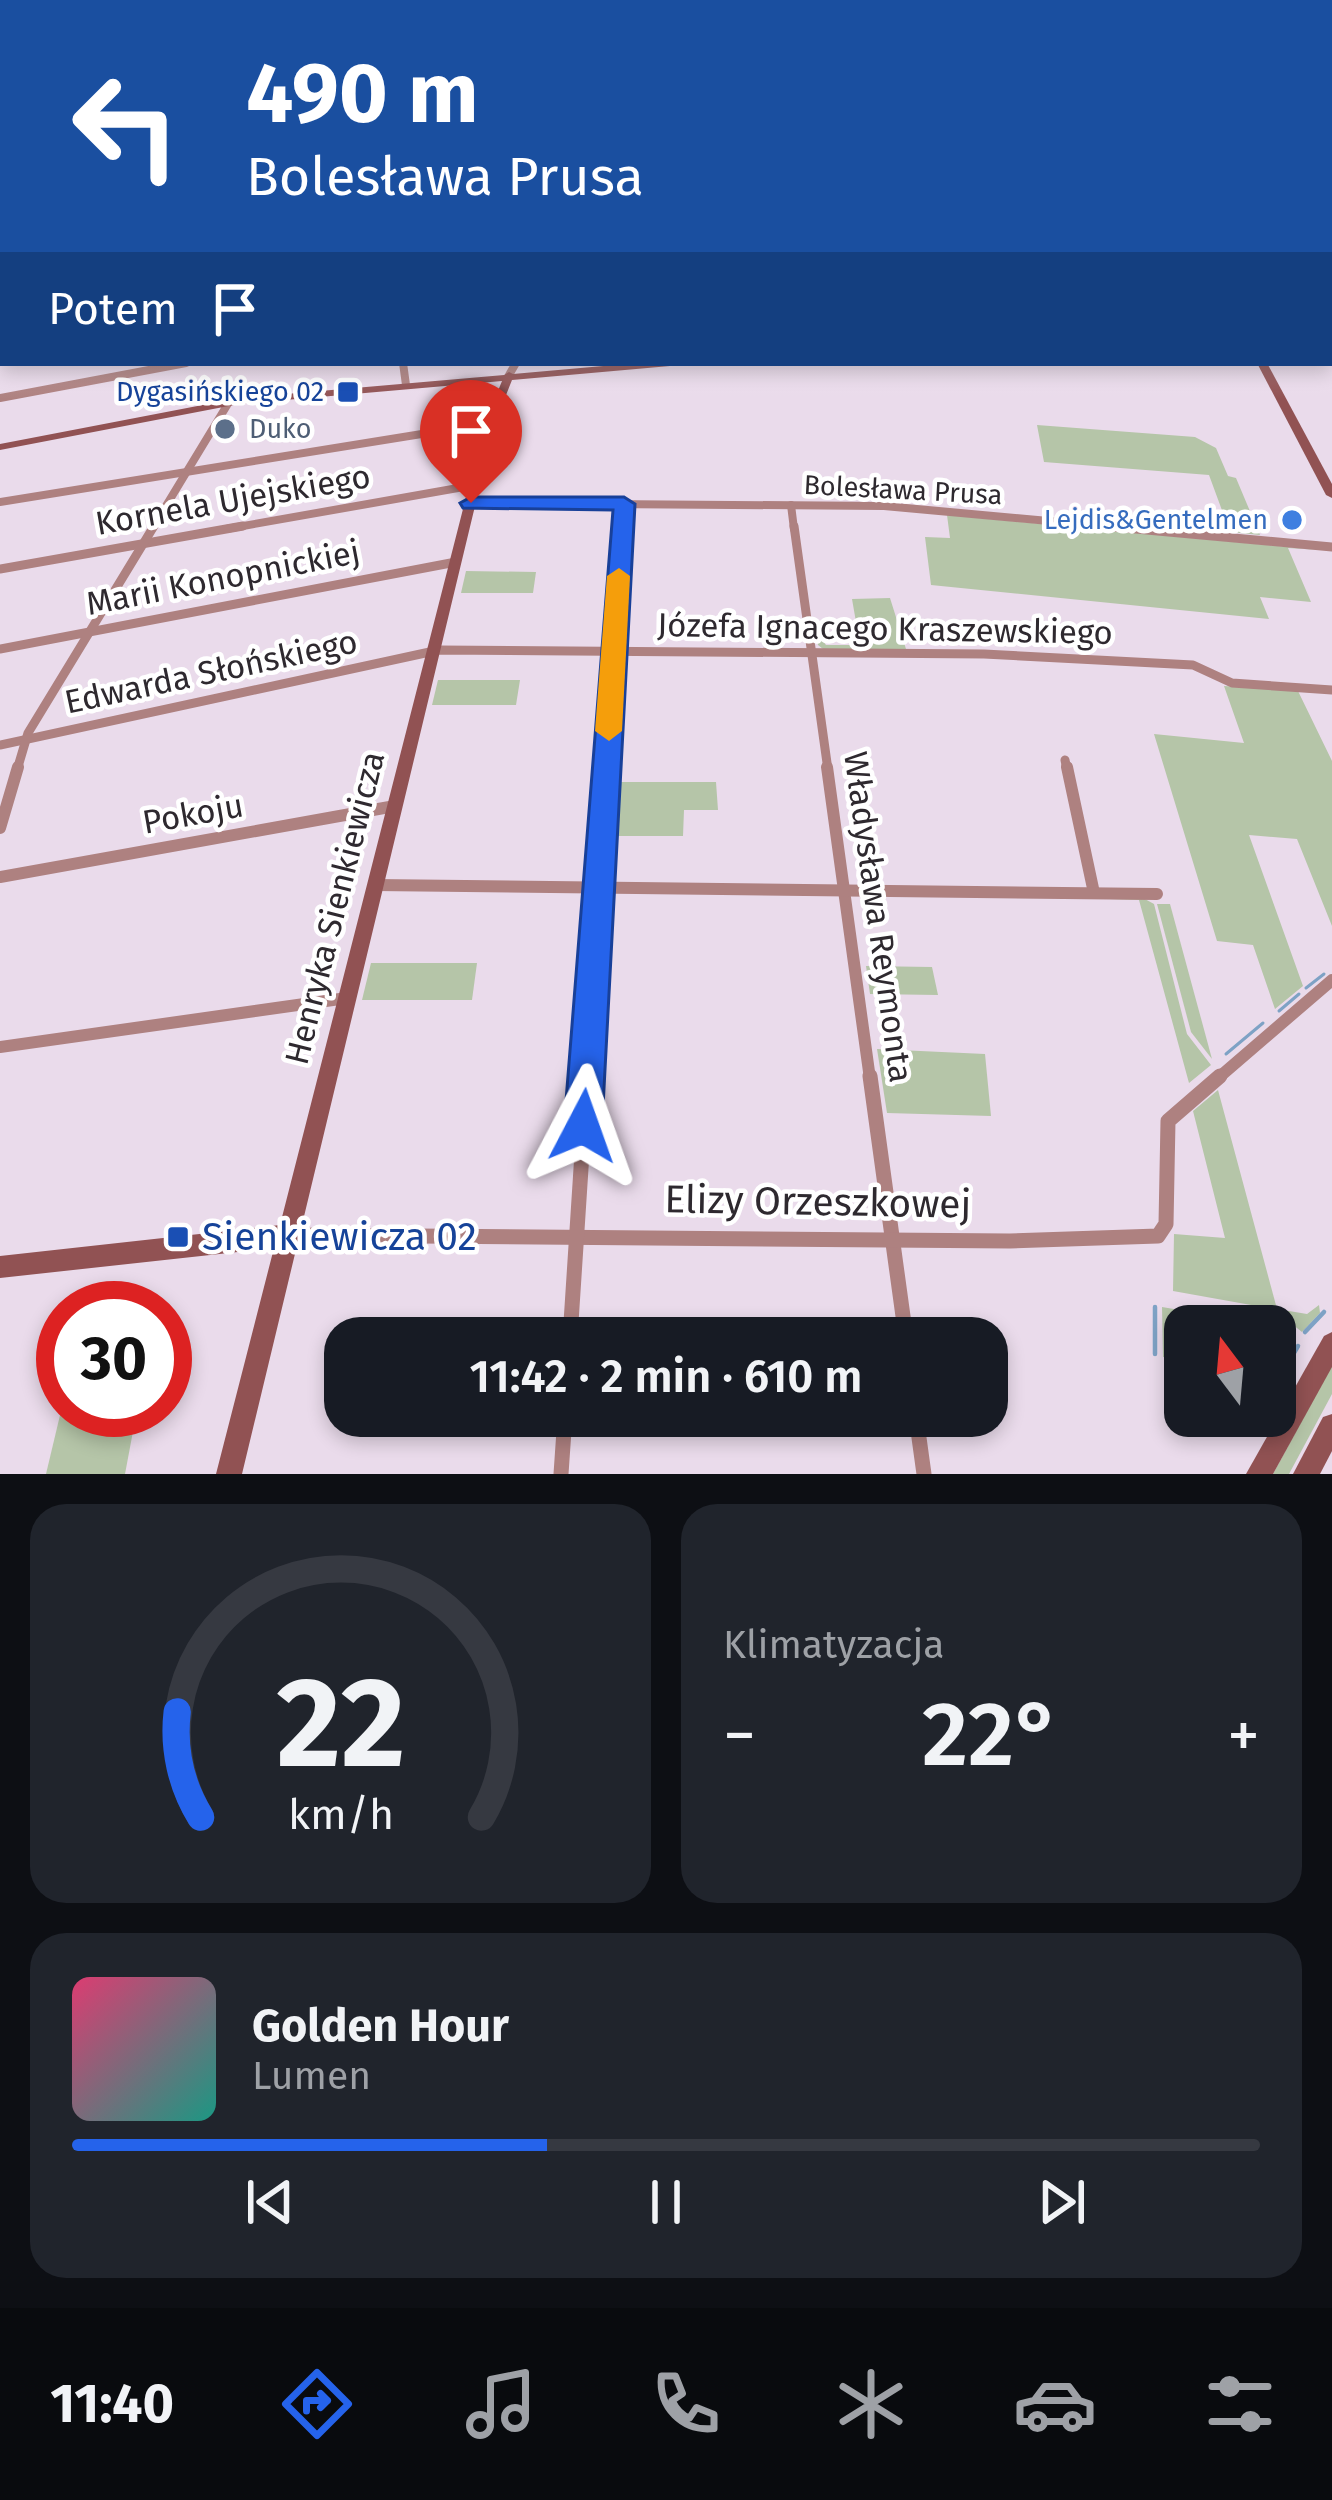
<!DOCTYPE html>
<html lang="pl">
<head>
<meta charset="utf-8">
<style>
  body { margin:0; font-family:"Fira Sans",sans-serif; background:#20242c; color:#f1f3f6; height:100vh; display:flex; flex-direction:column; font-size:45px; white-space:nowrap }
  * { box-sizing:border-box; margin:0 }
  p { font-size:39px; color:#9ea1a6 }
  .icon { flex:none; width:66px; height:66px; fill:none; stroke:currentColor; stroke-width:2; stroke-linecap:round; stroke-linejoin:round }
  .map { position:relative; height:1474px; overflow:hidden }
  .panel { display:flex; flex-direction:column; gap:30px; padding:30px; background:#0d0f14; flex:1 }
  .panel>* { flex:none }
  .hud { position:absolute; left:0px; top:0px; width:1332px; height:366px; box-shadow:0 6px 18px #0003; background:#1a4fa0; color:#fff; overflow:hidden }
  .needle { width:78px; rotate:344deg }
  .fabs { position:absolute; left:1164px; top:1305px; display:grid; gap:24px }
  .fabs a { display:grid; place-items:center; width:132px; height:132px; border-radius:24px; background:#171b24; box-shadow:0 6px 18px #0003; font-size:60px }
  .speed { position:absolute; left:36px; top:1281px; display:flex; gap:24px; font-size:60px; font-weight:700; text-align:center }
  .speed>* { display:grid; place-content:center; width:156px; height:156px; border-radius:50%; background:#171b24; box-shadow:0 6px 18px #0003; line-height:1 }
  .speed .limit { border:18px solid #d22; background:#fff; color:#111 }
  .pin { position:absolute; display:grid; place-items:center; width:102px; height:102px; color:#fff; margin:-123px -51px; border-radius:50% 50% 50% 0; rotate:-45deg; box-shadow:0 0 12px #0007 }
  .pin .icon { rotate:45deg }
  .me { position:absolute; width:132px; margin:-66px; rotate:4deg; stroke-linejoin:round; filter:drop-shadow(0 0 9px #0008) }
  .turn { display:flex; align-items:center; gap:42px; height:252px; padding:0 48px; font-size:54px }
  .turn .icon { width:156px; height:156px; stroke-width:2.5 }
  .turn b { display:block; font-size:84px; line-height:102px }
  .then { display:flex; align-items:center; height:114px; padding:0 48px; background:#0003; gap:24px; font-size:45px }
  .big { font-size:90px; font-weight:600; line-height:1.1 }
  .panel .card { flex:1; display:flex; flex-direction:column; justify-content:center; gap:18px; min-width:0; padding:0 42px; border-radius:36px; background:#20242c }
  .panel .dial { align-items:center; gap:0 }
  .dial svg { height:312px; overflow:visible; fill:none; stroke:#363941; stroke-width:7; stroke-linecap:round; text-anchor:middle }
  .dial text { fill:#f1f3f6; stroke:none }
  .song { display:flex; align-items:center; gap:36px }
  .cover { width:144px; height:144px; border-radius:18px; background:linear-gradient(135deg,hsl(340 70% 55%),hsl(170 70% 35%)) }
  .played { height:12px; border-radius:6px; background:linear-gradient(90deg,#2563eb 40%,#363941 40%) }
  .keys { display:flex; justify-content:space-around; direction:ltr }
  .heat { display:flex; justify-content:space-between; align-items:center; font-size:66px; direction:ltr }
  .panel .tiles { flex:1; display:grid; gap:30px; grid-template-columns:1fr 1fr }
  .card:last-child { grid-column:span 2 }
  .trip { position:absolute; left:324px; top:1317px; width:684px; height:120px; border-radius:36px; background:#171b24; box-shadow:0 6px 18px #0003; font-weight:600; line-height:120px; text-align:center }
  .menu { display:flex; height:192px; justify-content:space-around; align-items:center; background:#090b0e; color:#9ea1a6 }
  .menu .icon { width:84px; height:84px }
  .menu .on { color:#2563eb }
  .menu b { font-size:54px; color:#f1f3f6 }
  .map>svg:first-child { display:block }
</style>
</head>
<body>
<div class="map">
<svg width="1332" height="1474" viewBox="0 0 1332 1474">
  <rect width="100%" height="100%" fill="#eadbeb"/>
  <g fill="#b5c5a8">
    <path d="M1037 425 1195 437 1216 448 1228 476 1236 478 1260 535 1230 532 1209 475 1044 462Z"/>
    <path d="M947 515 1320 550 1288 548 1311 602 1260 597 1269 619 931 585 925 537 950 538Z"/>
    <path d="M466 571 536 572 533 593H461Z"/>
    <path d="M890 598 906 649H823L818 645 815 631 826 645H860L852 599Z"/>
    <path d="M438 680H520L516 705H432Z"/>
    <path d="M1224 686 1298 691 1332 761V926L1297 839 1249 835 1303 986 1275 1009 1253 945 1217 941 1154 734 1244 743Z"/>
    <path d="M614 782H716L718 810H684L683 836H611Z"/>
    <path d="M1143 898 1154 904 1187 1034 1211 1065 1189 1083 1139 900 1110 899Z"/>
    <path d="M1157 904H1170L1212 1059 1191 1032Z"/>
    <path d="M371 963H477L472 1000H362Z"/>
    <path d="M866 966 932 967 938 995 870 994Z"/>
    <path d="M877 1049 985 1054 991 1116 887 1113Z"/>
    <path d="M1218 1090 1277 1309 1307 1314 1319 1305 1320 1313 1302 1332 1273 1309 1173 1291 1174 1234 1225 1238 1193 1111Z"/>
    <path d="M1162 1307 1274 1326H1185V1360L1163 1357Z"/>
    <path d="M1332 1365V1394L1289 1474H1273Z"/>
    <path d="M137 1410 125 1474H46L61 1411Z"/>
  </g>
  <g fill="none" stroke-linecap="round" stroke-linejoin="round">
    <g stroke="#7ea2c5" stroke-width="3">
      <path d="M1306 988 1324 974"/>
      <path d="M1279 1011 1299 994"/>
      <path d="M1226 1054 1263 1023"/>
    </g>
    <g stroke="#7ea2c5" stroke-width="4.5">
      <path d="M1155 1307V1354"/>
      <path d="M1305 1332 1324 1312"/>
      <path d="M1275 1385 1298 1346"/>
      <path d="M1252 1426 1258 1416"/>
    </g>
    <g stroke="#ae8180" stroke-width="8">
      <path d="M403 363 406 385"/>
      <path d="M509 375 516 363"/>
      <path d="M0 398 186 363"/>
      <path d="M0 502 490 423"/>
      <path d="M471 503 884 506 1136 529"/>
      <path d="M791 505 794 529"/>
      <path d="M152 529 229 402"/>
      <path d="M226 529 475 485"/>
      <path d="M622 529 624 504"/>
    </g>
    <g stroke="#ae8180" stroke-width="9">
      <path d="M794 526 828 770"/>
      <path d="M1103 526 1332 547"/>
      <path d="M0 569 243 526"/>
      <path d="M0 649 456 562"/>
      <path d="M0 745 439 650 984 654 1193 665 1232 683 1332 690"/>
      <path d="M1065 760 1067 770"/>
      <path d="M17 770 28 733 154 526"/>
      <path d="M607 770 623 526"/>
    </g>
    <g stroke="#ae8180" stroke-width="12">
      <path d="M827 767 870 1079"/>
      <path d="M1067 767 1094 893"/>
      <path d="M0 828 18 767"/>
      <path d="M0 877 395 806"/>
      <path d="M375 885 1157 894"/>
      <path d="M0 1047 347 998"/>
      <path d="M587 1079 607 767"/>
      <path d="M1217 1079 1332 980"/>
    </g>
    <g stroke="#ae8180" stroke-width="15">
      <path d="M870 1076 906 1338"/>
      <path d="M291 1235 1010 1241 1158 1236 1166 1224 1168 1121 1220 1076"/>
      <path d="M570 1338 587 1076"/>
      <path d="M916 1416 924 1474"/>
      <path d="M561 1474 565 1416"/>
    </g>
    <g fill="#915253" fill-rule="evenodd">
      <path d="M637 363H675L670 366 512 380 495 423 242 1474H216L274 1248 0 1278V1256L280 1225 485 423 502 381 239 404 0 450V444L239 398 504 375 509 372 513 374Z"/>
      <path d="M1257 363H1267L1332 484V498L1326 495Z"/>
      <path d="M1332 1332V1367L1273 1474H1246L1324 1336Z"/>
      <path d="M1332 1414V1451L1320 1474H1293L1323 1417Z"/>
    </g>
  </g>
  <linearGradient id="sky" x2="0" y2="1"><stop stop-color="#7dadda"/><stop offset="0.48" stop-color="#f6eff6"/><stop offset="1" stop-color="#f6eff6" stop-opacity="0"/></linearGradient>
  <rect width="1332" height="399" fill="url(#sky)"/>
  <path fill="#2563eb" stroke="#184099" stroke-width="3" d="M471 497H624L635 504 602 1126 596 1140 583 1145 570 1140 564 1126 613 510 463 508 460 503Z"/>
  <path fill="#f59e0b" d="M619 568 630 576 622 731 609 741 595 731 607 576Z"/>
  <g fill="#1a4fb4" stroke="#fff" stroke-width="4.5">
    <rect x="336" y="380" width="24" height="24" rx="6"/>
    <rect x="166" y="1225" width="24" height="24" rx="6"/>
  </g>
  <circle fill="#5c6f8a" stroke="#fff" stroke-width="4.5" cx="225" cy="429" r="12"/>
  <circle fill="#3f7fe0" stroke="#fff" stroke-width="4.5" cx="1292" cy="520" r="12"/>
  <g text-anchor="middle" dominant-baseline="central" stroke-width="9" stroke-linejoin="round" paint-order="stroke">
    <g font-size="27" fill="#164399" stroke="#fff" text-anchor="end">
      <text x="324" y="392">Dygasińskiego 02</text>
    </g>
    <g font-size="27" fill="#4e5e75" stroke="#fff" text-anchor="start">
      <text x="249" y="429">Duko</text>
    </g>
    <g font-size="27" fill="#2e292f" stroke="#fff">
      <text transform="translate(903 490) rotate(3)">Bolesława Prusa</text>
    </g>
    <g font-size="27" fill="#366cbe" stroke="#fff" text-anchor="end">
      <text x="1268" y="520">Lejdis&amp;Gentelmen</text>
    </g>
    <g font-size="33" fill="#2e292f" stroke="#fff">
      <text transform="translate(233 500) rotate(-10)">Kornela Ujejskiego</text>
      <text transform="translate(223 578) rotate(-11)">Marii Konopnickiej</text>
      <text transform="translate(885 629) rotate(1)">Józefa Ignacego Kraszewskiego</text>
      <text transform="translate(211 672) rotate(-12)">Edwarda Słońskiego</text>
      <text transform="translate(193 814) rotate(-10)">Pokoju</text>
      <text transform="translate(335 908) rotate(-76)">Henryka Sienkiewicza</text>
      <text transform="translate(878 917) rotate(82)">Władysława Reymonta</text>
    </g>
    <g font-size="39" fill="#2e292f" stroke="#fff">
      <text transform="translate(818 1202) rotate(1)">Elizy Orzeszkowej</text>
    </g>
    <g font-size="39" fill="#164399" stroke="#fff" text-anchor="start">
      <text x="202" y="1237">Sienkiewicza 02</text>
    </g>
  </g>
</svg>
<div class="fabs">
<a><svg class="needle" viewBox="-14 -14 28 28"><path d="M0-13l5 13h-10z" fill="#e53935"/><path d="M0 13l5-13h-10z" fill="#9ea1a6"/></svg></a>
</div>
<div class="speed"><div class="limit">30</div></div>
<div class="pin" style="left:471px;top:503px;background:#d93025"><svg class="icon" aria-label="arrive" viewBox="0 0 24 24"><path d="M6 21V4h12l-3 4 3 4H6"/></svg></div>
<svg class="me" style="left:583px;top:1126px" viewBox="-20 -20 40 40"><path d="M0-17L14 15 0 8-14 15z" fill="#2563eb" stroke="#fff" stroke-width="4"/></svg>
<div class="trip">11:42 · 2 min · 610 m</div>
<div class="hud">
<div class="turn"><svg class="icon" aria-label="left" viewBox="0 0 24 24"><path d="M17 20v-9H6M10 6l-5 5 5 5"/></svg><div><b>490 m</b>Bolesława Prusa</div></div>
<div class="then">Potem<svg class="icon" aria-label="arrive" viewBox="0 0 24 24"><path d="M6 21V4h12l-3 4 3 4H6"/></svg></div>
</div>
</div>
<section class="panel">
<div class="tiles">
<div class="card dial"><svg viewBox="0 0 100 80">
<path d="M14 69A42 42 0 1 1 86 69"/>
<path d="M14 69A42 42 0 0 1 8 42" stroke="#2563eb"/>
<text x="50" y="56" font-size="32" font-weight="700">22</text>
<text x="50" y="72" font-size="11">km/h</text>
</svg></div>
<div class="card"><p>Klimatyzacja</p>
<div class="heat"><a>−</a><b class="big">22°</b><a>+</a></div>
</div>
<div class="card">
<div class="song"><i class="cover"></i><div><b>Golden Hour</b><p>Lumen</p></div></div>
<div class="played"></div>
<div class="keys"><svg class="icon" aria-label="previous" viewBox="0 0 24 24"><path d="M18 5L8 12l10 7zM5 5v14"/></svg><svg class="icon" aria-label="pause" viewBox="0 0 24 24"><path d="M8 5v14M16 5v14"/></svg><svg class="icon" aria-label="next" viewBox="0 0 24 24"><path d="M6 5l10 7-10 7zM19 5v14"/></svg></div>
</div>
</div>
</section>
<nav class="menu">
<b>11:40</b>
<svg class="icon on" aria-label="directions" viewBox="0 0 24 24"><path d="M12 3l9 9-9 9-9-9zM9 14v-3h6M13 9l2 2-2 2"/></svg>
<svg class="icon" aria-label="music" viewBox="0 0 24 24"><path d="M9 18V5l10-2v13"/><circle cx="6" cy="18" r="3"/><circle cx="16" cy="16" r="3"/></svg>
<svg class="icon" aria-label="phone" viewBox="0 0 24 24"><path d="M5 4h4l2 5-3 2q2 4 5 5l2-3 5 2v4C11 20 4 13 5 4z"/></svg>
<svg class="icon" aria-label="climate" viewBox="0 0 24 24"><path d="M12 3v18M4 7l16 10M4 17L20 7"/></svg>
<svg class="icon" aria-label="car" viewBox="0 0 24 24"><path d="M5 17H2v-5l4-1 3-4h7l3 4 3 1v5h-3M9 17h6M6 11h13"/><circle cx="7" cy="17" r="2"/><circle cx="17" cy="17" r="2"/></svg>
<svg class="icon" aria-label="filters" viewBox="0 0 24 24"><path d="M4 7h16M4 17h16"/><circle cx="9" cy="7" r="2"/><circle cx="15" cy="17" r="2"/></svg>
</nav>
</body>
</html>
